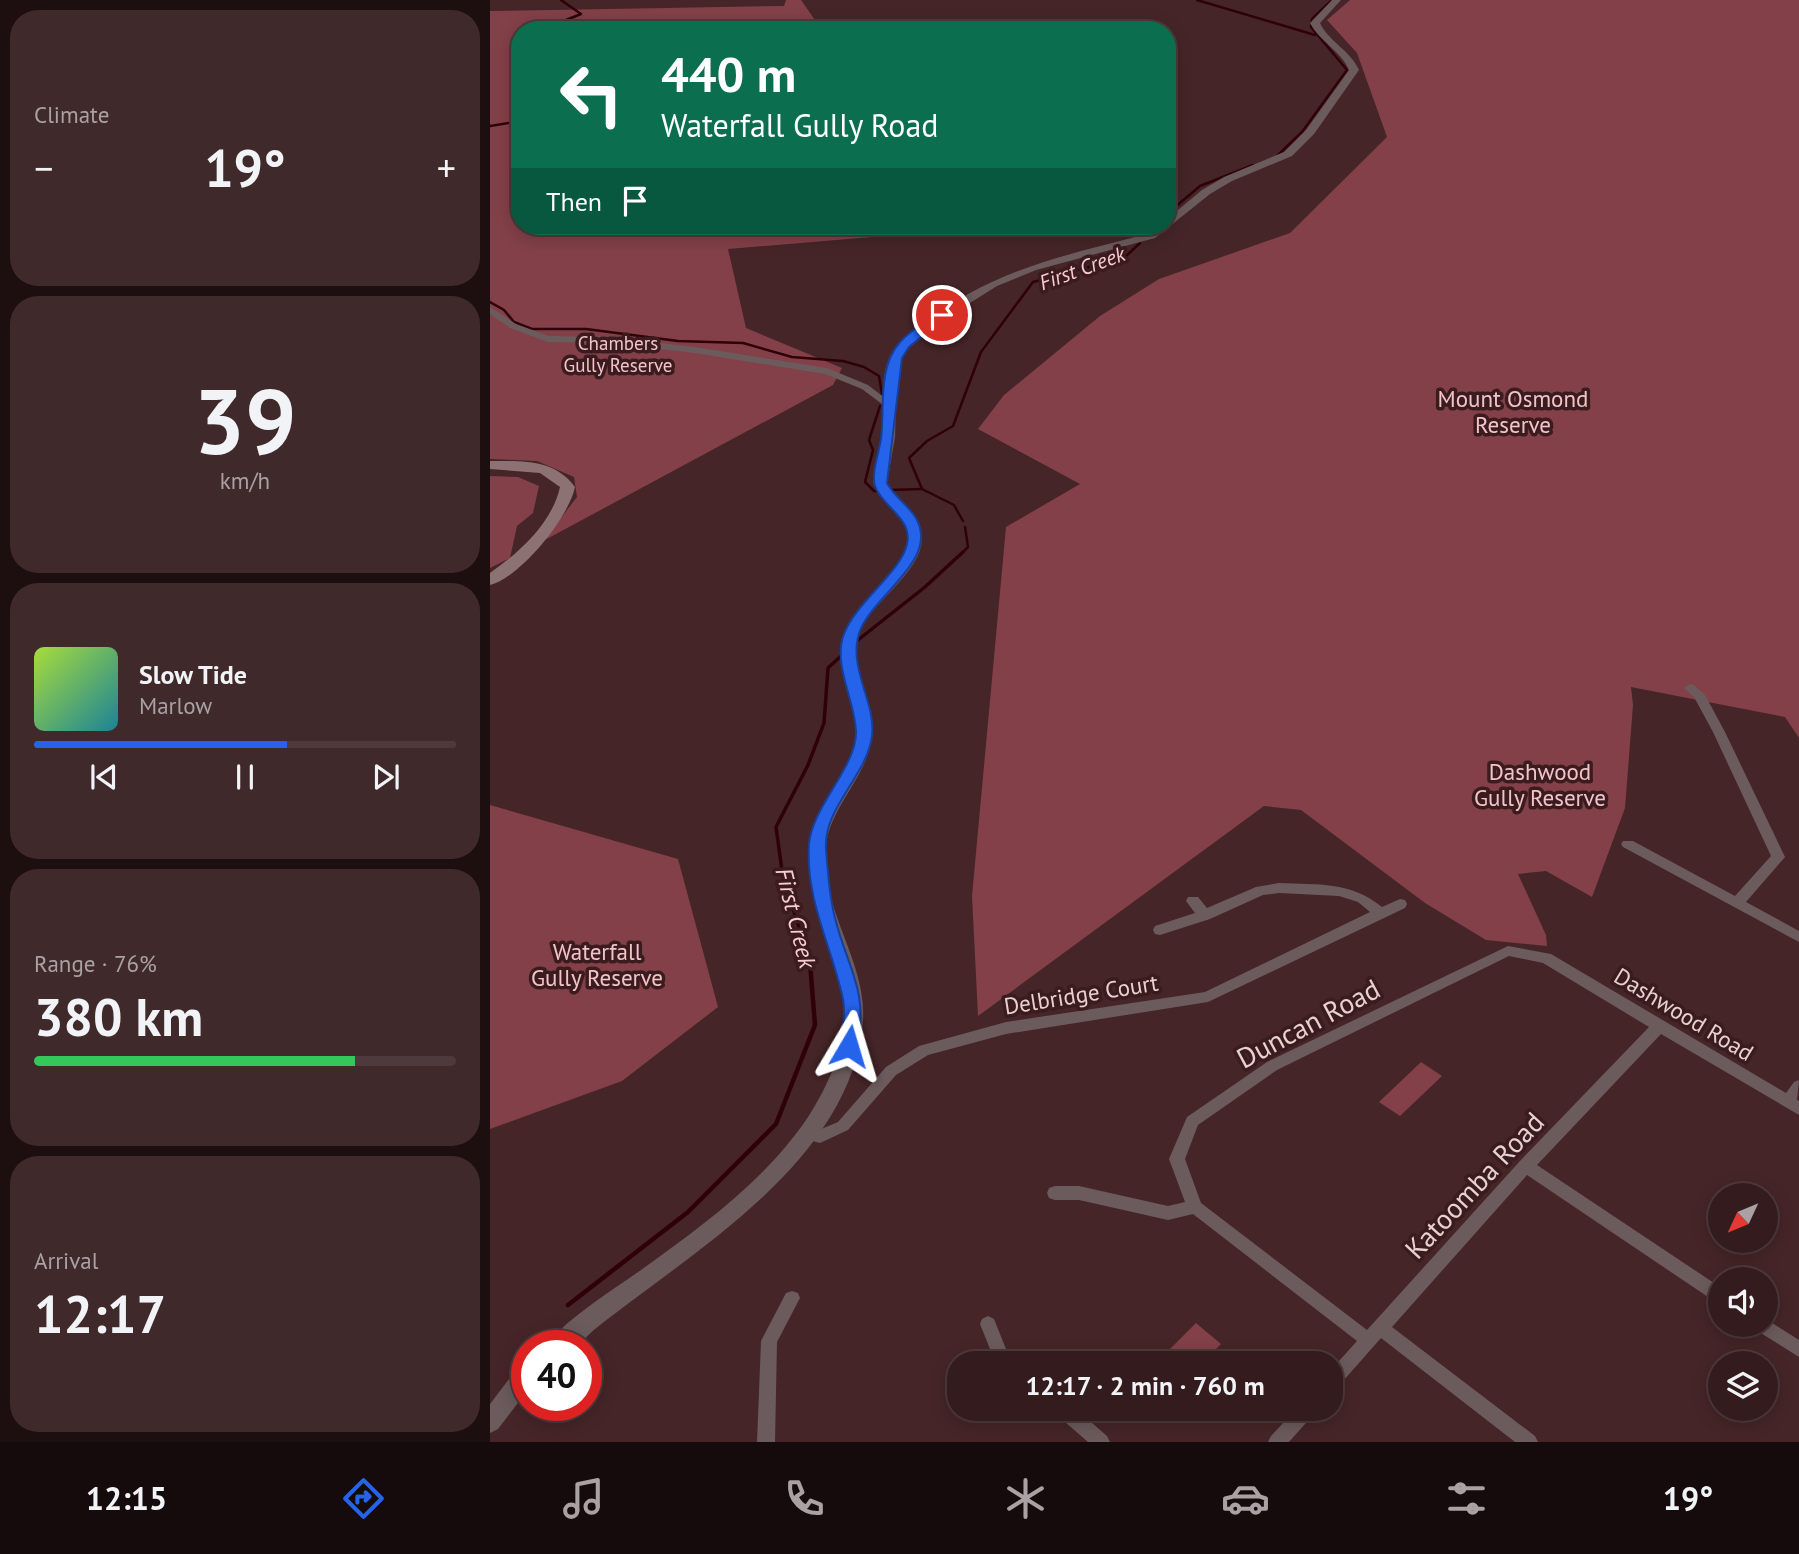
<!DOCTYPE html>
<html lang="en">
<head>
<meta charset="utf-8">
<style>
  body { margin:0; font-family:"PT Sans",sans-serif; background:#3f292b; color:#f1f3f6; height:100vh; display:flex; flex-direction:column; font-size:26px; white-space:nowrap }
  * { box-sizing:border-box; margin:0 }
  p { font-size:23px; color:#a9a1a4 }
  .icon { flex:none; width:38px; height:38px; fill:none; stroke:currentColor; stroke-width:2; stroke-linecap:round; stroke-linejoin:round }
  .map { position:relative; flex:1; overflow:hidden }
  .drawer { display:flex; flex-direction:column; gap:10px; padding:10px; background:#1d0f10; width:490px }
  .drawer>* { flex:none }
  .guide { position:absolute; left:21px; top:21px; width:665px; height:214px; border-radius:28px; box-shadow:0 4px 18px #0003,0 0 0 2px #4e3a3c; background:#0b6e4f; color:#fff; overflow:hidden }
  .needle { width:46px; rotate:226deg }
  .controls { position:absolute; left:1218px; top:1183px; display:grid; gap:14px }
  .controls a { display:grid; place-items:center; width:70px; height:70px; border-radius:50%; background:#341c1e; box-shadow:0 4px 18px #0003,0 0 0 2px #4e3a3c; font-size:35px }
  .speed { position:absolute; left:21px; top:1330px; display:flex; gap:14px; font-size:35px; font-weight:700; text-align:center }
  .speed>* { display:grid; place-content:center; width:91px; height:91px; border-radius:50%; background:#341c1e; box-shadow:0 4px 18px #0003,0 0 0 2px #4e3a3c; line-height:1 }
  .speed .limit { border:10px solid #d22; background:#fff; color:#111 }
  .pin { position:absolute; display:grid; place-items:center; width:60px; height:60px; color:#fff; margin:-30px; border:4px solid #fff; border-radius:50%; box-shadow:0 2px 7px #0007 }
  .me { position:absolute; width:77px; margin:-38px; rotate:7deg; stroke-linejoin:round; filter:drop-shadow(0 0 5px #0008) }
  .turn { display:flex; align-items:center; gap:24px; height:147px; padding:0 35px; font-size:32px }
  .turn .icon { width:91px; height:91px; stroke-width:2.5 }
  .turn b { display:block; font-size:49px; line-height:60px }
  .then { display:flex; align-items:center; height:66px; padding:0 35px; background:#0003; gap:14px; font-size:26px }
  .big { font-size:52px; font-weight:700; line-height:1.1 }
  .drawer .card { flex:1; display:flex; flex-direction:column; justify-content:center; gap:10px; min-width:0; padding:0 24px; border-radius:28px; background:#3f292b }
  .drawer .dial { align-items:center; gap:0 }
  .dial b { font-size:91px; line-height:1 }
  .song { display:flex; align-items:center; gap:21px }
  .cover { width:84px; height:84px; border-radius:10px; background:linear-gradient(135deg,hsl(80 70% 55%),hsl(190 70% 35%)) }
  .played { height:7px; border-radius:4px; background:linear-gradient(90deg,#2563eb 60%,#4e3a3c 60%) }
  .keys { display:flex; justify-content:space-around; direction:ltr }
  .heat { display:flex; justify-content:space-between; align-items:center; font-size:38px; direction:ltr }
  .charge { height:10px; border-radius:5px; background:linear-gradient(90deg,#34c759 76%,#4e3a3c 0) }
  .trip { position:absolute; left:457px; top:1351px; width:396px; height:70px; border-radius:28px; background:#341c1e; box-shadow:0 4px 18px #0003,0 0 0 2px #4e3a3c; font-weight:700; line-height:70px; text-align:center }
  .menu { display:flex; height:112px; justify-content:space-around; align-items:center; background:#150b0c; color:#a9a1a4 }
  .menu .icon { width:49px; height:49px }
  .menu .active { color:#2563eb }
  .menu b { font-size:32px; color:#f1f3f6 }
  main { display:flex; flex:1; min-height:0 }
  .map>svg:first-child { display:block }
</style>
</head>
<body>
<main>
<section class="drawer">
<div class="card"><p>Climate</p>
<div class="heat"><a>−</a><b class="big">19°</b><a>+</a></div>
</div>
<div class="card dial"><b>39</b><p>km/h</p></div>
<div class="card">
<div class="song"><i class="cover"></i><div><b>Slow Tide</b><p>Marlow</p></div></div>
<div class="played"></div>
<div class="keys"><svg class="icon" aria-label="previous" viewBox="0 0 24 24"><path d="M18 5L8 12l10 7zM5 5v14"/></svg><svg class="icon" aria-label="pause" viewBox="0 0 24 24"><path d="M8 5v14M16 5v14"/></svg><svg class="icon" aria-label="next" viewBox="0 0 24 24"><path d="M6 5l10 7-10 7zM19 5v14"/></svg></div>
</div>
<div class="card"><p>Range · 76%</p><b class="big">380 km</b><div class="charge"></div></div>
<div class="card"><p>Arrival</p><b class="big">12:17</b></div>
</section>
<div class="map">
<svg width="1309" height="1442" viewBox="0 0 1309 1442">
  <rect width="100%" height="100%" fill="#452528"/>
  <g fill="#834048">
    <path d="M296 0H311L332 30H30V226H435L430 233 238 249 256 328 352 368 343 385 53 541 87 497 84 477 47 461 0 459V11L294 6Z"/>
    <path d="M860 0H1309V738L1295 717 1141 687 1143 705 1135 808 1102 897 1056 871 1028 874 1056 935 1057 946 996 940 935 903 811 810 774 806 488 1016 482 896 516 527 590 484 488 429 514 395 610 316 669 279 800 233 897 137 867 53 837 20Z"/>
    <path d="M0 476 28 477 49 486 43 513 27 526 20 558 0 568Z"/>
    <path d="M0 805 188 859 228 1007 132 1081 0 1129Z"/>
    <path d="M931 1062 952 1076 910 1116 889 1102Z"/>
    <path d="M706 1323 731 1344 712 1363H666Z"/>
  </g>
  <g fill="none" stroke-linecap="round" stroke-linejoin="round">
    <g stroke="#300008" stroke-width="2.5">
      <path d="M707 0 825 35"/>
      <path d="M51 30 91 14 71 0"/>
      <path d="M0 126 30 121"/>
      <path d="M787 156 812 132 857 70 821 27 822 19 842 0"/>
      <path d="M677 214 710 186 763 165"/>
      <path d="M656 234 663 226"/>
      <path d="M0 302 14 310 24 322 42 329H96L188 341 253 343 302 357 353 361 374 367 389 376 392 394"/>
      <path d="M390 406 379 440 383 450 375 482 384 491H391"/>
      <path d="M399 490 432 489"/>
      <path d="M473 521 464 505 432 489 419 458 437 441 463 426 491 352 543 282 635 257 650 243"/>
      <path d="M471 554 478 547 475 527"/>
    </g>
    <g stroke="#300008" stroke-width="3.5">
      <path d="M368 640 435 587 473 552"/>
      <path d="M315 946 293 878 286 827 318 765 334 723 338 668 351 656"/>
    </g>
    <path stroke="#300008" stroke-width="4.5" d="M78 1305 198 1212 286 1124 325 1025 320 963 314 944"/>
    <g fill="#6c5b5c" fill-rule="evenodd">
      <path d="M0 307 26 324 59 336 118 337 205 347 337 368 378 385 404 405 399 408 396 407 372 389 335 374 205 353 118 343 58 342 20 328 0 314Z"/>
      <path d="M1200 684 1204 685 1215 695 1235 732 1295 857 1256 902 1309 931V942L1133 847 1131 844 1133 841H1143L1245 896 1281 856 1223 732 1204 697 1194 688Z"/>
      <path d="M789 883C828 885 860 881 892 907L910 899 915 900 917 904 915 908 718 1002 516 1034 438 1055 406 1075 358 1130 330 1143 311 1138 308 1134 311 1130 316 1128 329 1130 348 1122 396 1067 429 1046 516 1022 715 992 880 912 868 902 849 896 789 893 773 895 720 919 670 935 665 934 663 930 665 926 705 913 696 901 698 897H708L717 908 766 887Z"/>
      <path d="M1018 946 1061 954 1296 1093 1304 1082 1309 1080 1307 1100 1309 1101V1115L1171 1034 1047 1165 1230 1287V1303L1224 1301 1037 1175 902 1327 1045 1436 1048 1442H1025L891 1338 846 1389 840 1391V1371L867 1341 703 1214 678 1220 589 1200H565L559 1198 557 1193 559 1188 565 1186H589L678 1206 695 1202 679 1159 697 1117 777 1062ZM1019 956 1053 963 1159 1027 1030 1161 877 1330 711 1203 695 1159 708 1125 787 1070Z"/>
      <path d="M302 1291 308 1293 310 1298 287 1342 285 1442H267L271 1341 296 1293Z"/>
      <path d="M498 1316 504 1319 516 1349 527 1357 529 1363H509L504 1359 490 1324 492 1319Z"/>
      <path d="M1276 1319 1309 1340V1357L1266 1330 1264 1325H1276Z"/>
      <path d="M564 1409H586L617 1436 620 1442H598L567 1415Z"/>
      <path d="M806 1409H826L823 1415 799 1442H778L781 1436Z"/>
    </g>
    <g fill="#6c5b5c" fill-rule="evenodd">
      <path d="M842 0H851L830 23C839 42 860 50 869 70L824 134 802 156 742 181 720 194 665 238 546 270 507 286 456 318 419 348 411 358 407 373 405 437 397 483C407 498 422 509 429 525 447 565 377 602 367 637 358 671 385 702 382 736 378 776 342 804 336 844 327 905 377 960 373 1020 364 1142 241 1227 151 1294 136 1305 120 1317 105 1329 99 1334 91 1344 84 1346 77 1348 65 1346 57 1346 67 1325 130 1285 151 1270 212 1226 276 1180 318 1117 342 1080 362 1033 351 988 344 955 329 925 323 891 320 875 316 856 320 839 329 803 360 775 365 738 371 704 341 669 353 635 365 601 432 562 415 525 409 509 393 497 383 483 386 467 390 451 392 435 394 411 390 384 398 361 403 346 419 336 431 326 500 270 573 256 657 234L669 226H677V219L712 190 734 177 794 152 816 130 859 70C851 51 830 42 820 23Z"/>
      <path d="M37 1363V1391L8 1429 0 1433V1404L29 1366Z"/>
    </g>
    <path fill="#8d7274" fill-rule="evenodd" d="M0 461C32 461 65 459 85 487 79 517 31 577 0 585V573C30 552 62 523 70 487L50 473 0 469Z"/>
  </g>
  <path fill="#2563eb" stroke="#184099" stroke-width="2" d="M447 313 458 315 419 347 412 358 397 483C404 497 420 506 427 520 449 563 377 598 368 637 360 671 386 704 382 736 377 776 333 808 336 849 338 871 339 896 345 918 358 970 378 988 368 1046L359 1053 349 1046C352 1031 356 1014 353 999 342 947 315 899 319 844 322 807 366 767 366 733 366 702 342 665 354 634 366 602 411 572 417 544 423 518 392 507 385 486 381 474 389 452 391 439 395 408 387 368 410 342 420 331 435 322 447 313Z"/>
  <g text-anchor="middle" dominant-baseline="central" stroke-width="7" stroke-linejoin="round" paint-order="stroke">
    <g font-size="19" fill="#f3c4c7" stroke="#3a1b1e">
      <text x="128" y="343">Chambers<tspan x="128" dy="22">Gully Reserve</tspan></text>
    </g>
    <g font-size="21" font-style="italic" fill="#fbcccf" stroke="#3a1b1e">
      <text transform="translate(592 268) rotate(-20)">First Creek</text>
    </g>
    <g font-size="23" fill="#f3c4c7" stroke="#3a1b1e">
      <text x="1023" y="398">Mount Osmond<tspan x="1023" dy="26">Reserve</tspan></text>
      <text x="1050" y="771">Dashwood<tspan x="1050" dy="26">Gully Reserve</tspan></text>
      <text x="107" y="951">Waterfall<tspan x="107" dy="26">Gully Reserve</tspan></text>
    </g>
    <g font-size="23" fill="#e8d1d3" stroke="#3a1b1e">
      <text transform="translate(591 994) rotate(-9)">Delbridge Court</text>
      <text transform="translate(1194 1014) rotate(31)">Dashwood Road</text>
    </g>
    <g font-size="24" font-style="italic" fill="#fbcccf" stroke="#3a1b1e">
      <text transform="translate(306 918) rotate(76)">First Creek</text>
    </g>
    <g font-size="28" fill="#e8d1d3" stroke="#3a1b1e">
      <text transform="translate(818 1023) rotate(-28)">Duncan Road</text>
      <text transform="translate(984 1185) rotate(-47)">Katoomba Road</text>
    </g>
  </g>
</svg>
<div class="controls">
<a><svg class="needle" viewBox="-14 -14 28 28"><path d="M0-13l5 13h-10z" fill="#e53935"/><path d="M0 13l5-13h-10z" fill="#a9a1a4"/></svg></a>
<a><svg class="icon" aria-label="sound" viewBox="0 0 24 24"><path d="M4 9h4l5-4v14l-5-4H4zM17 9q2 3 0 6"/></svg></a>
<a><svg class="icon" aria-label="layers" viewBox="0 0 24 24"><path d="M12 4l9 5-9 5-9-5zM3 14l9 5 9-5"/></svg></a>
</div>
<div class="speed"><div class="limit">40</div></div>
<div class="pin" style="left:452px;top:315px;background:#d93025"><svg class="icon" aria-label="arrive" viewBox="0 0 24 24"><path d="M6 21V4h12l-3 4 3 4H6"/></svg></div>
<svg class="me" style="left:359px;top:1046px" viewBox="-20 -20 40 40"><path d="M0-17L14 15 0 8-14 15z" fill="#2563eb" stroke="#fff" stroke-width="4"/></svg>
<div class="trip">12:17 · 2 min · 760 m</div>
<div class="guide">
<div class="turn"><svg class="icon" aria-label="left" viewBox="0 0 24 24"><path d="M17 20v-9H6M10 6l-5 5 5 5"/></svg><div><b>440 m</b>Waterfall Gully Road</div></div>
<div class="then">Then<svg class="icon" aria-label="arrive" viewBox="0 0 24 24"><path d="M6 21V4h12l-3 4 3 4H6"/></svg></div>
</div>
</div>
</main>
<nav class="menu">
<b>12:15</b>
<svg class="icon active" aria-label="directions" viewBox="0 0 24 24"><path d="M12 3l9 9-9 9-9-9zM9 14v-3h6M13 9l2 2-2 2"/></svg>
<svg class="icon" aria-label="music" viewBox="0 0 24 24"><path d="M9 18V5l10-2v13"/><circle cx="6" cy="18" r="3"/><circle cx="16" cy="16" r="3"/></svg>
<svg class="icon" aria-label="phone" viewBox="0 0 24 24"><path d="M5 4h4l2 5-3 2q2 4 5 5l2-3 5 2v4C11 20 4 13 5 4z"/></svg>
<svg class="icon" aria-label="climate" viewBox="0 0 24 24"><path d="M12 3v18M4 7l16 10M4 17L20 7"/></svg>
<svg class="icon" aria-label="car" viewBox="0 0 24 24"><path d="M5 17H2v-5l4-1 3-4h7l3 4 3 1v5h-3M9 17h6M6 11h13"/><circle cx="7" cy="17" r="2"/><circle cx="17" cy="17" r="2"/></svg>
<svg class="icon" aria-label="filters" viewBox="0 0 24 24"><path d="M4 7h16M4 17h16"/><circle cx="9" cy="7" r="2"/><circle cx="15" cy="17" r="2"/></svg>
<b>19°</b>
</nav>
</body>
</html>
